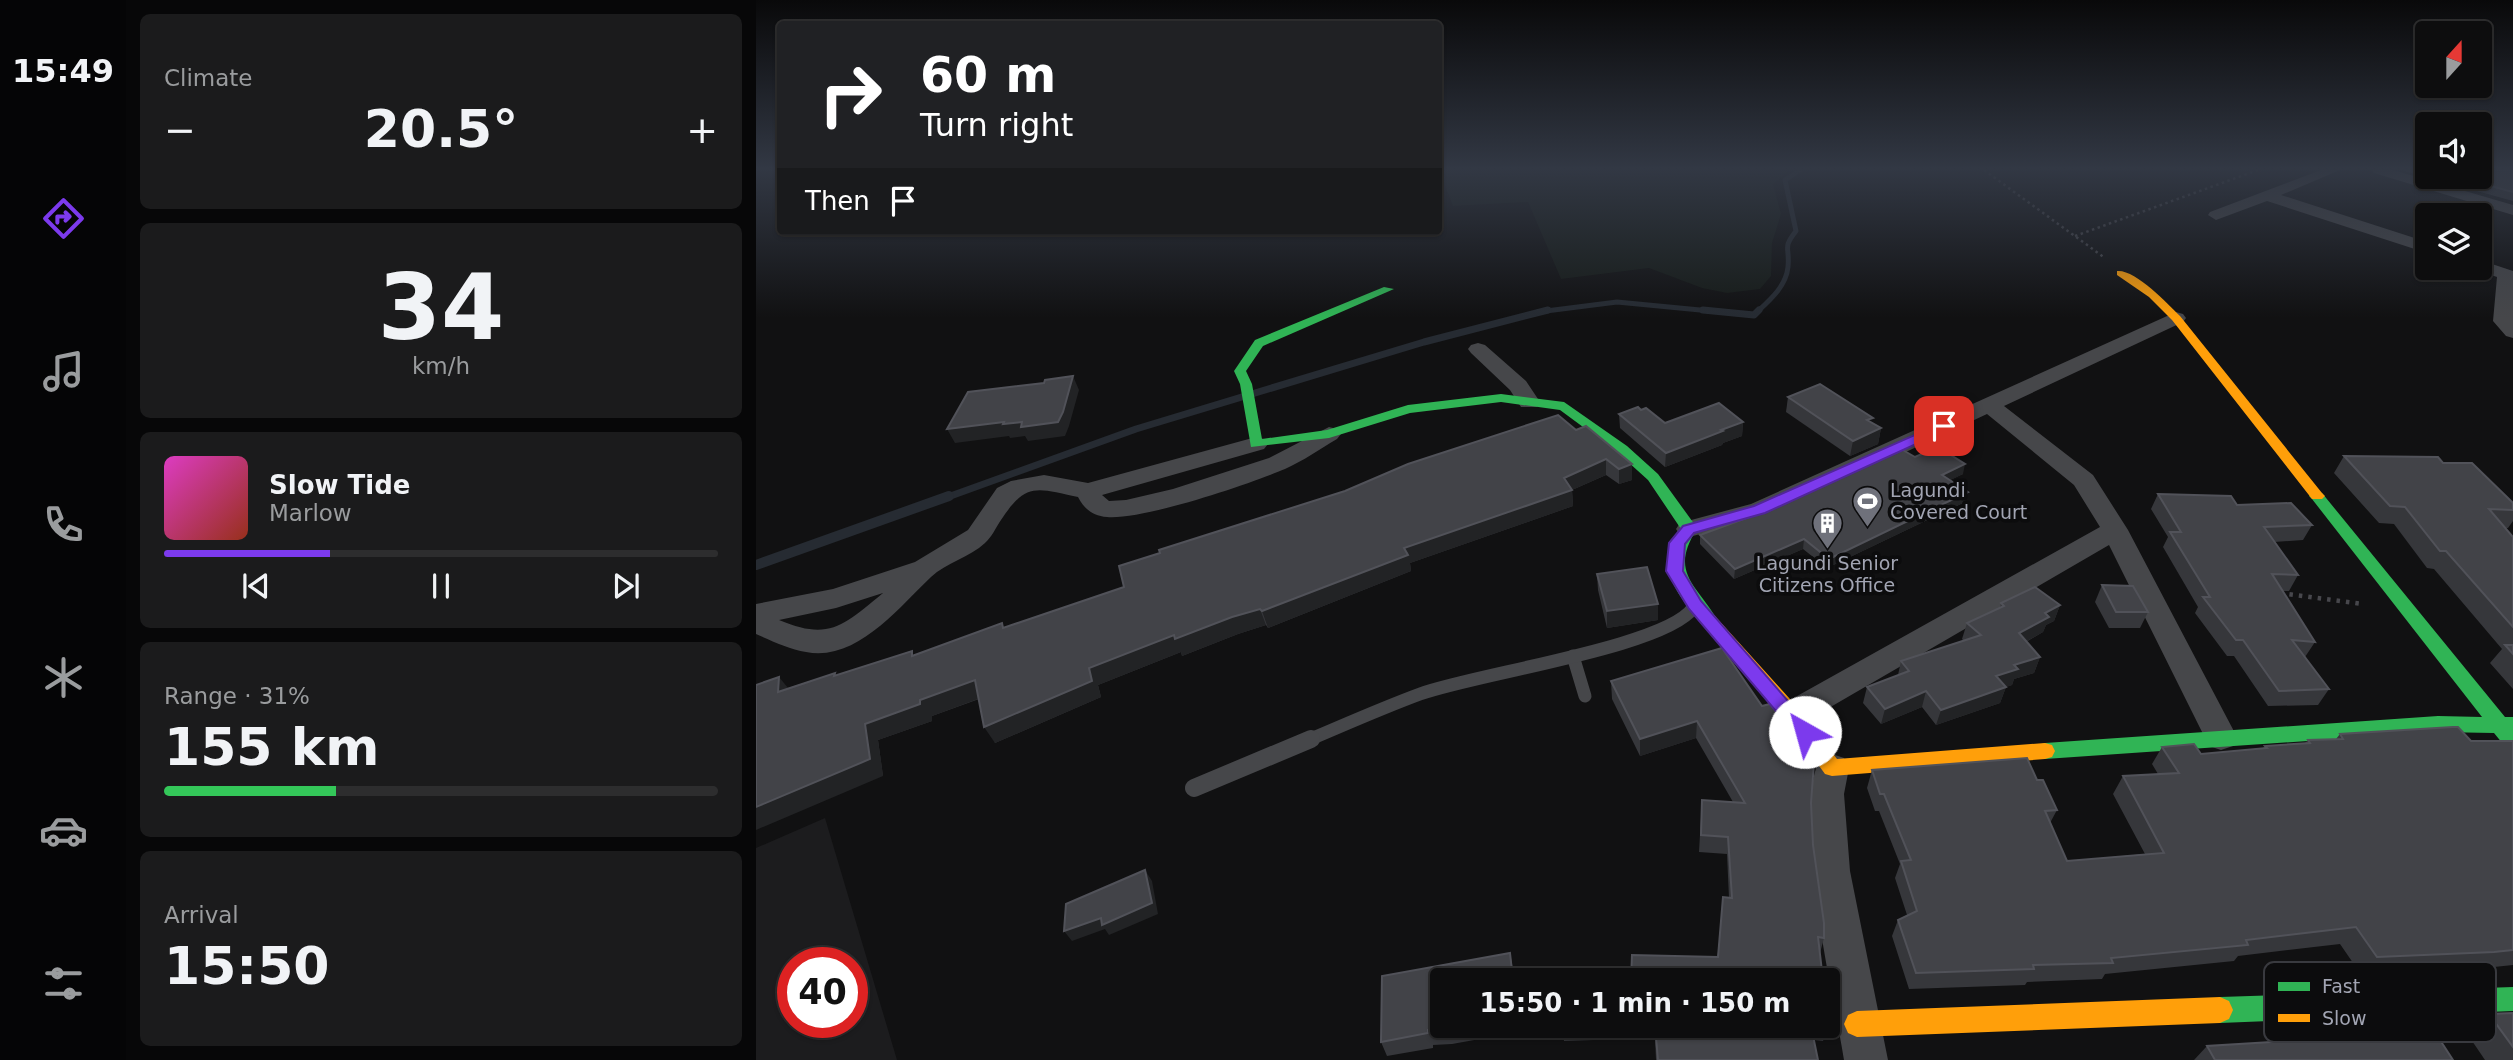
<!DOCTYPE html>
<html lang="en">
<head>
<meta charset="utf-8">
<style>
  body { margin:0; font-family:"DejaVu Sans",sans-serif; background:#1b1b1c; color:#f1f3f6; height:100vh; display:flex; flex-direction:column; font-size:26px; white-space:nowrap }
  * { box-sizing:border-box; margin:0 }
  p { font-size:23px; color:#9a9c9e }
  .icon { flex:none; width:38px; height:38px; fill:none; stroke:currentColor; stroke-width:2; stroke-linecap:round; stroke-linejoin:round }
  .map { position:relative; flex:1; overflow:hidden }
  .details { display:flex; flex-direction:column; gap:14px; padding:14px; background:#070708; width:630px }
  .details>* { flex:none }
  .top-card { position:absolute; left:21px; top:21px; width:665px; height:214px; border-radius:7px; box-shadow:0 2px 5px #0004,0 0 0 2px #2d2d2e; background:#202124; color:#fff; overflow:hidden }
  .needle { width:46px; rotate:21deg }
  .tools { position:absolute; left:1659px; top:21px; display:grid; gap:14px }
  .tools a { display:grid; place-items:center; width:77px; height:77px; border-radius:7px; background:#0d0d0e; box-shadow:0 2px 5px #0004,0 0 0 2px #2d2d2e; font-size:35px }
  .speed { position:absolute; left:21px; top:947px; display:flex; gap:14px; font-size:35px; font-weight:700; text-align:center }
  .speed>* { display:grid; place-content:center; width:91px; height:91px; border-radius:50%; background:#0d0d0e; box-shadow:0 2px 5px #0004,0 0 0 2px #2d2d2e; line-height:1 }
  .speed .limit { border:10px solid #d22; background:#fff; color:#111 }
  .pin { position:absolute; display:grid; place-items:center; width:60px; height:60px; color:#fff; margin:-30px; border-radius:14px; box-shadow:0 4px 10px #0006 }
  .me { position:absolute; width:77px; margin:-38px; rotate:322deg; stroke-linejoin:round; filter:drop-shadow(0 0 5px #0008) }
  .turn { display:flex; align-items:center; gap:24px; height:147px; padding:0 28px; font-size:32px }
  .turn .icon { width:91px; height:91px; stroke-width:2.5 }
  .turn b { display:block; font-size:49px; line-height:60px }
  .then { display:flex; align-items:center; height:66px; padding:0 28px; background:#0003; gap:14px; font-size:26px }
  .big { font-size:52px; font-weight:600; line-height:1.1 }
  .details .widget { flex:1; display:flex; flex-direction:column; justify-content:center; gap:10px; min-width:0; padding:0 24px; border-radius:10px; background:#1b1b1c }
  .details .dial { align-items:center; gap:0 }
  .dial b { font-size:91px; line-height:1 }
  .song { display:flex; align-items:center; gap:21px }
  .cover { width:84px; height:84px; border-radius:10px; background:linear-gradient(135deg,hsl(310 70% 55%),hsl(10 70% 35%)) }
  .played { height:7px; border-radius:4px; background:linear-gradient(90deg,#7c3aed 30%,#2d2d2e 30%) }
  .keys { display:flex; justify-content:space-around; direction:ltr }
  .heat { display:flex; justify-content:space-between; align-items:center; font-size:38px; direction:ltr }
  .charge { height:10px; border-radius:5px; background:linear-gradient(90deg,#34c759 31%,#2d2d2e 0) }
  .trip { position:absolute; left:674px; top:968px; width:410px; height:70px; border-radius:7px; background:#0d0d0e; box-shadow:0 2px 5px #0004,0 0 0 2px #2d2d2e; font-weight:600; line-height:70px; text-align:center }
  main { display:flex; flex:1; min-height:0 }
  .menu { display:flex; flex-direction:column; width:126px; justify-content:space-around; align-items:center; background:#050506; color:#9a9c9e }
  .menu .icon { width:49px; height:49px }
  .menu .selected { color:#7c3aed }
  .menu b { font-size:32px; color:#f1f3f6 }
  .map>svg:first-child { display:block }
</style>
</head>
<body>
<main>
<nav class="menu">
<b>15:49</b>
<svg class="icon selected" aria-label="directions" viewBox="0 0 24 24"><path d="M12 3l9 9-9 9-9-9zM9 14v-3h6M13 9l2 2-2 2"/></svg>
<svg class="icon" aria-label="music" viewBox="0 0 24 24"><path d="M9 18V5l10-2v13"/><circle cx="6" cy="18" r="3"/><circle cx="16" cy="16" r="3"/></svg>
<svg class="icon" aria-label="phone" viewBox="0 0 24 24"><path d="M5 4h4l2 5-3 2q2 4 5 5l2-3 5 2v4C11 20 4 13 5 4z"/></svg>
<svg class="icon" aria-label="climate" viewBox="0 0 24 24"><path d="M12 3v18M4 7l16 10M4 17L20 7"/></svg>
<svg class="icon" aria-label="car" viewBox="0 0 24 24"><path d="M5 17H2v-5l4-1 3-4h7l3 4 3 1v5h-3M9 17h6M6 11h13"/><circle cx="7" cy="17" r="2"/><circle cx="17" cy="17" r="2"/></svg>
<svg class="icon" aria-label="filters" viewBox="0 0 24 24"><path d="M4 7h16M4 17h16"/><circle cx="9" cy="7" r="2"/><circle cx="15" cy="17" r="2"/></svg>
</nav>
<section class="details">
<div class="widget"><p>Climate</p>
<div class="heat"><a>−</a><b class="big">20.5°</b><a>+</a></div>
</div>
<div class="widget dial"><b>34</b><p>km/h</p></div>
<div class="widget">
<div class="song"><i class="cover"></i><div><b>Slow Tide</b><p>Marlow</p></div></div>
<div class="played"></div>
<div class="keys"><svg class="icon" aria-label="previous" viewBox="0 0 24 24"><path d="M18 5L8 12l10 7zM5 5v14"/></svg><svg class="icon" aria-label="pause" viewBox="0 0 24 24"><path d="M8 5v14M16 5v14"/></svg><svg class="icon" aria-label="next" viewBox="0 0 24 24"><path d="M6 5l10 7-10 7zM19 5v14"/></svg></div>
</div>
<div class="widget"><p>Range · 31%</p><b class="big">155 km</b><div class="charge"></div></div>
<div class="widget"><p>Arrival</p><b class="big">15:50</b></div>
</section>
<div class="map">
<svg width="1757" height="1060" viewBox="0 0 1757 1060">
  <rect width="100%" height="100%" fill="#111112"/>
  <path fill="#1c1c1e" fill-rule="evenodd" d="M69 818 141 1060H0V848ZM37 962H96V1022H37Z"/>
  <path fill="#161b18" d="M683 170H1035L1017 184 1025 214 1016 243 1015 276 1004 289 971 293 946 288 893 268 805 279 772 202 697 206Z"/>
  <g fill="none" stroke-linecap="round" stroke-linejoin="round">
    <g stroke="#262b32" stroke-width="5">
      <path d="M782 312 861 302 965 312"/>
      <path d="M1001 312C1015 299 1030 286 1032 267 1034 246 1026 249 1040 231L1029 180 1044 170"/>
    </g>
    <g stroke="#262b32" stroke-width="7">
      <path d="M947 310 998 315 1003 310"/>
      <path d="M189 498 380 429 668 342 792 310"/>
    </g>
    <path stroke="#262b32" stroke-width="10" d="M0 565 193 496"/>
    <g stroke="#47474c" stroke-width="2.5" stroke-dasharray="2.5 3.5" stroke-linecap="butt">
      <path d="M1228 170 1349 258"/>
      <path d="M1319 236 1502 170"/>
    </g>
    <path stroke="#47474c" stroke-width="4.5" stroke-dasharray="3.5 6" stroke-linecap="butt" d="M1524 593 1606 604"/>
    <g stroke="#46474a" stroke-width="13">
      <path d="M817 656 829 696"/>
      <path d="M550 741C588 725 626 708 664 694 718 674 910 647 937 608"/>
    </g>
    <path stroke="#46474a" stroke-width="18" d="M438 788 555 739"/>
    <g fill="#46474a" fill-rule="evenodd">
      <path d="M1565 170H1584L1525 195 1671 242V253L1511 201 1460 220 1452 215 1454 212Z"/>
      <path d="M1616 170H1637L1757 205V215L1618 173Z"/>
      <path d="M1724 260 1757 271V338L1750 336 1737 321 1741 277 1718 269 1724 268Z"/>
      <path d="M1420 312 1427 314 1430 318 1427 322 1248 406 1337 475 1372 530 1481 737 1477 746 1465 750 1453 746 1353 545 1047 723 1036 727 1025 723 1020 714 1025 705 1344 527 1318 485 1231 414 1013 516 933 537 924 535 920 529 924 523 995 504Z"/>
      <path d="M722 343 729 345 770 381 784 402 781 407H765L754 390 715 353 712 349 715 345Z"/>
      <path d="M573 427 581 429 585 434 581 439C564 449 547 461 529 469 493 484 388 520 351 517 337 516 328 509 322 497 280 488 270 482 245 520 240 527 236 537 229 543 214 557 190 563 175 577 143 607 101 662 50 652 33 649 16 641 0 634V604L77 589 159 562 212 530 241 488 255 481 288 475 332 483 500 437 508 439 512 444 508 449 346 495 353 501 370 500 417 489 513 458ZM127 593C87 626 73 641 23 620L80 608Z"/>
      <path d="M1076 754 1088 758 1093 768 1088 794 1094 871 1132 1060H1088C1077 991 1035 817 1064 758Z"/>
    </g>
    <g fill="#30b455" fill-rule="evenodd">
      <path d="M628 287 638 289 507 346 490 371 496 384 506 439 571 430 652 405 745 394 808 402 871 446 902 474 939 525 941 529C913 572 940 584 961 619L958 623H946C919 593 899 567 925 529L892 480 861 452 804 410 745 402 654 413 573 438 495 447 484 384 478 371 499 340Z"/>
      <path d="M1561 491 1566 493 1749 717H1757V745L1747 744 1738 733 1682 732 1289 759 1282 757 1279 751 1282 745 1289 743 1682 716 1726 717 1556 499 1553 496 1556 493Z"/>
      <path d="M1757 987V1011L1464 1023 1455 1019 1451 1010 1455 1001 1464 997Z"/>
    </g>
    <g fill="#ff9f0a" fill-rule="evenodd">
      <path d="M1361 271C1379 269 1411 303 1424 316L1566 493 1569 496 1566 499H1556L1416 320 1393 297 1361 275Z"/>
      <path d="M952 613 958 615 1043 709 1081 759 1289 743 1296 745 1299 751 1296 757 1289 759 1076 776 1069 774 1029 719 946 623 943 619 946 615Z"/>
      <path d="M1464 997 1473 1001 1477 1010 1473 1019 1464 1023 1101 1037 1092 1033 1088 1024 1092 1015 1101 1011Z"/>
    </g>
  </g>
  <g fill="#36373b">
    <path d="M1645 170H1671V177H1724L1757 170V201Z"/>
    <path d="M1032 397 1116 422 1125 428 1122 444 1094 456 1030 412Z"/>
    <path d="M885 410 909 423 987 422 986 436 967 443 966 445 909 467 864 428 863 414Z"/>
    <path d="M820 430 876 464V480L863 484 850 475 816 490 817 506 654 563 655 571 512 628 510 625 482 634 426 656 425 652 342 685 345 697 239 743 223 699 176 716V721L122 740 127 776 32 688 79 673 80 676 159 655 249 628Z"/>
    <path d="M1588 456 1687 463 1757 503V521L1752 528H1749L1757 537V689L1734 663 1746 649 1678 569 1671 568 1638 524 1623 523 1578 473Z"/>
    <path d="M1159 457 1207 474 1194 480 1209 502 1071 568 1047 549 978 579 944 544V535Z"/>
    <path d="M1402 494 1481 505 1556 525 1547 540 1518 542 1542 575 1533 591H1526L1559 642 1549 657 1573 689 1562 705 1512 706 1478 656H1471L1439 613 1442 607 1407 547 1412 537 1395 509Z"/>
    <path d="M841 574 902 620 851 628 842 590Z"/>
    <path d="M1346 585 1392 612 1384 628H1353L1339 602Z"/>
    <path d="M1245 603 1304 605 1298 621 1290 625 1287 632 1270 642 1284 657 1278 673 1258 679 1256 685 1250 687 1244 703 1180 725 1166 707 1125 724 1107 703 1111 687 1142 675 1145 661 1208 641 1206 639 1211 623 1244 608Z"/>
    <path d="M855 681 1006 706 1052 755 1057 845 1068 938 1064 953 961 957 973 898 971 854 943 852 946 800 977 802 940 738 884 756 856 699Z"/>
    <path d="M1584 734 1715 741H1757V965L1719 969 1604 973 1584 944 1482 956 1478 961 1349 974 1346 979 1271 982 1269 985 1153 989 1136 936 1142 920 1151 915 1139 878 1144 864 1123 811H1119L1111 788 1116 770 1281 780 1301 810 1294 823 1311 861 1389 854 1357 794 1367 776 1402 774 1396 764 1406 747 1445 754 1507 748 1509 746 1549 743 1552 740 1580 739Z"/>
    <path d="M754 953 757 969 686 1026H762L763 1032 696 1044 677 1045V1048L631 1056 625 1042Z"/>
    <path d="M1757 1013V1060H1729L1710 1032 1733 1014Z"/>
    <path d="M806 1026H1072L1067 1041 1058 1040 1062 1060H900L899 1038 808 1041Z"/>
    <path d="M1544 1030 1697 1060H1438L1451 1046 1533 1041Z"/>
  </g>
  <g fill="#222325">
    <path d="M317 376 323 390 313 426 309 436 272 441 269 436 254 438 253 436 199 443 191 429Z"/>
    <path d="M987 422 986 436 967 443 966 445 909 467 910 453Z"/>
    <path d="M1125 428 1122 444 1094 456 1097 441Z"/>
    <path d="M850 459V475L816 490 817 506 654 563 655 571 512 628 506 611Z"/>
    <path d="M876 464V480L863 484V469Z"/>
    <path d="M1209 464 1207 474 1184 485 1186 475Z"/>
    <path d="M1212 492 1209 502 1071 568 1073 559Z"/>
    <path d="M1048 539 1047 549 978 579 979 569Z"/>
    <path d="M902 604V620L851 628V611Z"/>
    <path d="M1304 605 1298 621 1290 625 1287 632 1257 649 1263 633 1289 613Z"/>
    <path d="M504 609 510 625 482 634 426 656 425 652 342 685 345 697 239 743 228 727 333 668 418 635Z"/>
    <path d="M1284 657 1278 673 1258 679 1256 685 1250 687 1244 703 1180 725 1185 710 1258 665Z"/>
    <path d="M23 677 37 694 22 692Z"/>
    <path d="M219 680 230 696 176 716V721L122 740 127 776 0 830V807L109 724 164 700Z"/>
    <path d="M1170 691 1166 707 1125 724 1129 709Z"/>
    <path d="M941 721 940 738 884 756V739Z"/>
    <path d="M389 870 396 881 402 914 353 935 349 929 316 941 308 931Z"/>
  </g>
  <g fill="#424348" stroke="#515259" stroke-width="2">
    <path d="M1724 170H1757V192L1701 177H1724Z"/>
    <path d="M317 376 307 412 302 422 265 427 266 422 247 424 248 422 191 429 212 392 288 383 289 380Z"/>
    <path d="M1064 384 1117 418 1111 420 1125 428 1097 441 1032 397Z"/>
    <path d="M963 403 987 422 965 430 967 431 910 453 863 414 882 407 885 410 890 408 909 423Z"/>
    <path d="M802 415 820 430 830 426 876 464 863 469 850 459 808 478 816 490 648 548 652 555 506 611 504 609 476 617 419 639 418 635 333 668 336 681 228 727 219 680 164 700V704L109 724 114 759 0 807V685L23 677 22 692 79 673 78 676 156 651V656L246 623 247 628 368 587 363 566 404 553 403 550 589 491 652 464Z"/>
    <path d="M1182 447 1209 464 1186 475 1212 492 1073 559 1048 539 979 569 944 535 1015 509 1145 449 1159 457Z"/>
    <path d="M1588 456 1682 457 1687 463H1716L1757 503V510L1733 509 1757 537V627L1690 551H1684L1649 507 1634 506Z"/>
    <path d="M1402 494 1475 496 1481 505 1535 503 1556 525 1508 527 1542 575 1516 574 1559 642 1536 640 1573 689 1523 691 1487 640H1480L1447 597H1454L1414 532H1425Z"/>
    <path d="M891 567 902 604 851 611 841 574Z"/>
    <path d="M1346 585 1377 586 1392 612H1360Z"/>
    <path d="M1279 587 1304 605 1289 613 1293 617 1263 633 1284 657 1258 665 1262 669 1240 676 1250 687 1185 710 1170 691 1129 709 1111 687 1153 671 1145 661 1225 635 1211 623 1248 606 1245 603Z"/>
    <path d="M1749 645H1757V654Z"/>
    <path d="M966 648 1006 706 1014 704 1052 755 1045 758 1054 757 1058 763 1055 803 1057 845 1068 923V938L1062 937 1067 980H875L876 955 962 957 967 897 976 898 972 837 945 835 946 800 989 803 941 721 884 739 855 681Z"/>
    <path d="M1697 727H1702L1715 741H1757V950L1738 952 1621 957 1600 927 1490 940 1492 945 1355 958 1357 963 1277 965 1278 969 1160 973 1142 920 1161 911 1145 861 1155 860 1128 794H1124L1116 770 1271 758 1281 780H1287L1301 810 1289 811 1311 861 1408 853 1367 776 1423 773 1406 747 1438 744 1445 754 1511 748 1509 746 1554 743 1552 740 1587 739 1584 734Z"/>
    <path d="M389 870 396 903 346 925 345 918 308 931 310 904Z"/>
    <path d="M754 953 757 980H686V1026H715L692 1030H672V1033L625 1042 626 976Z"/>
    <path d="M1757 1013V1047L1733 1014Z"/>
    <path d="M1671 1020 1697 1060H1459L1451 1046 1550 1040 1544 1030Z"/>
    <path d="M899 1026H1055L1062 1060H902Z"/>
  </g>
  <linearGradient id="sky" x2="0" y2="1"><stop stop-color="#09090a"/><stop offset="0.53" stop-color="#323844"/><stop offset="1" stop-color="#323844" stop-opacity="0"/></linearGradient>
  <rect width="1757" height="318" fill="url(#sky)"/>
  <path fill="#7c3aed" stroke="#51269a" stroke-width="2" d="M1188 422 1195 426 1193 429 1009 513 938 533 929 544 927 571 945 601 1059 732 1057 737 1049 740 1042 737 933 609 910 571 913 543 927 526 998 506Z"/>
  <defs>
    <symbol id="stadium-pin" viewBox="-11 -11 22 30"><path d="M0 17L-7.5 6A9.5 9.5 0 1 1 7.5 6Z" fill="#6f717b" stroke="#0c0c0d"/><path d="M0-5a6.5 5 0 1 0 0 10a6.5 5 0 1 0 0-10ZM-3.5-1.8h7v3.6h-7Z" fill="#fff"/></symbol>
    <symbol id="building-pin" viewBox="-11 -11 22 30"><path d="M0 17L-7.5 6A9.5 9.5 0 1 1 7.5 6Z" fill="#6f717b" stroke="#0c0c0d"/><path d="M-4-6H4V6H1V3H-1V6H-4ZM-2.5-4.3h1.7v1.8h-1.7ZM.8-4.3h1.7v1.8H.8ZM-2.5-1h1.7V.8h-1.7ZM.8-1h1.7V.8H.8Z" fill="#fff"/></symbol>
  </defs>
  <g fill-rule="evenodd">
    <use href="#stadium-pin" x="1094" y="484" width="35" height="47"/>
    <use href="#building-pin" x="1054" y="506" width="35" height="47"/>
  </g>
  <g text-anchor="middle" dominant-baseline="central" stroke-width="7" stroke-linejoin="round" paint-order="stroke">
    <g font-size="19" fill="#a2a5b3" stroke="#0c0c0d" text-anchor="start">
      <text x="1134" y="490">Lagundi<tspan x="1134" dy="22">Covered Court</tspan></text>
      <text x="1071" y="563" text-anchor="middle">Lagundi Senior<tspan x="1071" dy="22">Citizens Office</tspan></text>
    </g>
  </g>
  <rect x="1508" y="962" width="232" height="80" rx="10" fill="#0c0c0d" stroke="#393a3f" stroke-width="2"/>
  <rect x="1522" y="982" width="32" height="9" fill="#30b455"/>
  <rect x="1522" y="1014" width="32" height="8" fill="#ff9f0a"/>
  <g font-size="19" fill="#a2a5b3">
    <text x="1566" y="993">Fast</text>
    <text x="1566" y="1025">Slow</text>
  </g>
</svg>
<div class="tools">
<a><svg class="needle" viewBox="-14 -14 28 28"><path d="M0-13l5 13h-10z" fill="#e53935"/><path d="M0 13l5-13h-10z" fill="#9a9c9e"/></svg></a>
<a><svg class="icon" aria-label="sound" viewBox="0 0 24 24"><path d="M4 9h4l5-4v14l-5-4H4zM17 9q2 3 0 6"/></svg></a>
<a><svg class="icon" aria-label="layers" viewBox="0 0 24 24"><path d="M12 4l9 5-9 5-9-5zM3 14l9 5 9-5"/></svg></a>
</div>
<div class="speed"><div class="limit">40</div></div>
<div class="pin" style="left:1188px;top:426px;background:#d93025"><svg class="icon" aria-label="arrive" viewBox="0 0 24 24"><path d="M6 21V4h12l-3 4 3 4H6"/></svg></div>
<svg class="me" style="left:1049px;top:732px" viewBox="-20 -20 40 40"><circle r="19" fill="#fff"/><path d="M0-13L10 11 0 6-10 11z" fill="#7c3aed"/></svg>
<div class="trip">15:50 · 1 min · 150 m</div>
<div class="top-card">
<div class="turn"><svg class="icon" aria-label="right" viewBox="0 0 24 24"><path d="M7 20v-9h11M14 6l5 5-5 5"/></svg><div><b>60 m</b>Turn right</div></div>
<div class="then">Then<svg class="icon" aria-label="arrive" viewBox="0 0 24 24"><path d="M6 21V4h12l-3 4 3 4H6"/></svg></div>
</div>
</div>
</main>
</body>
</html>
